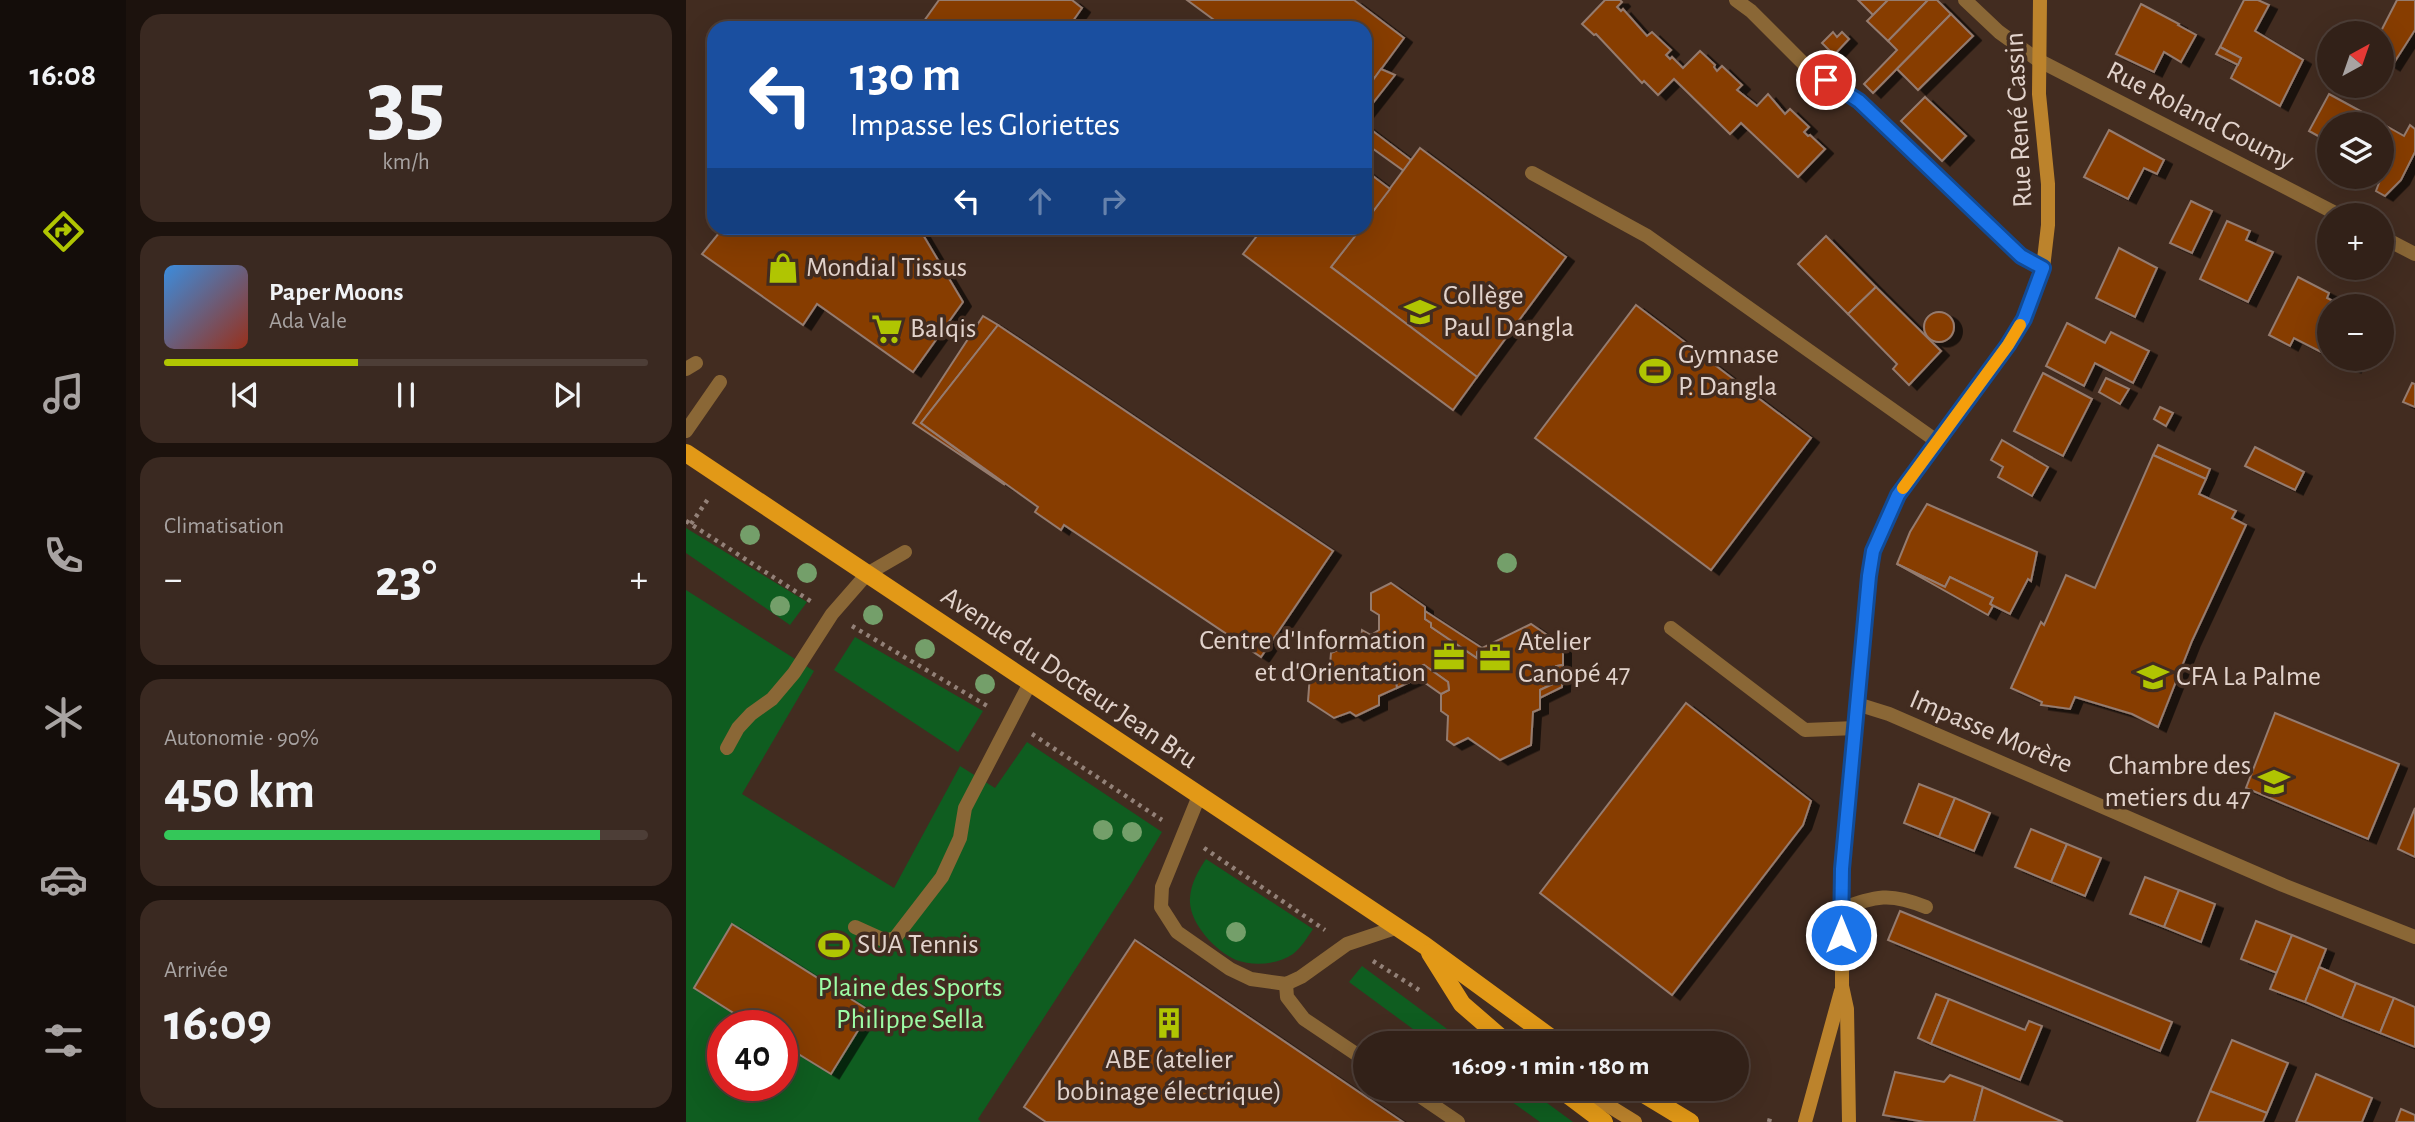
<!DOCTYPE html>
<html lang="fr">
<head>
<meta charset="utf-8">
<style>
  body { margin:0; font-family:"Alegreya Sans",sans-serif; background:#3a2921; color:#f1f3f6; height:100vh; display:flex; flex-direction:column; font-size:26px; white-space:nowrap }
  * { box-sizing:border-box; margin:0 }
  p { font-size:23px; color:#a8a3a2 }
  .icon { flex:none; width:38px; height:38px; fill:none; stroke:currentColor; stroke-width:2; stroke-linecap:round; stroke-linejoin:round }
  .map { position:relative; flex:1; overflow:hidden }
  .details { display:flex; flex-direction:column; gap:14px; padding:14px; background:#1c120d; width:560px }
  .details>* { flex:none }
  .hud { position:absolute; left:21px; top:21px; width:665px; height:214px; border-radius:21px; box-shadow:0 7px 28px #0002,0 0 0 2px #4d3e37; background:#1a4fa0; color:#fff; overflow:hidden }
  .needle { width:46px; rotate:40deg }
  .fabs { position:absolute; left:1631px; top:21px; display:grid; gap:14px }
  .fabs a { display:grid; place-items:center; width:77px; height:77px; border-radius:50%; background:#322118; box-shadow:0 7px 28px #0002,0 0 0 2px #4d3e37; font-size:35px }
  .speed { position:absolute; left:21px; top:1010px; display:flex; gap:14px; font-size:35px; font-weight:700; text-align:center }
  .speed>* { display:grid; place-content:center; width:91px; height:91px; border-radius:50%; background:#322118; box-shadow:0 7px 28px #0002,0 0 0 2px #4d3e37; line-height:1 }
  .speed .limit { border:10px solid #d22; background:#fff; color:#111 }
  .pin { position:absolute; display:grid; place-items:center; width:60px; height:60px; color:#fff; margin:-30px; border:4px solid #fff; border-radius:50%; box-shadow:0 2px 7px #0007 }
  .me { position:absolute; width:77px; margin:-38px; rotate:0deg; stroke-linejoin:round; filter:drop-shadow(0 0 5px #0008) }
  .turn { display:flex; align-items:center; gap:24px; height:147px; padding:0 28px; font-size:32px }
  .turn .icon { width:91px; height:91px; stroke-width:2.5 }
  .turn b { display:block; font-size:49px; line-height:60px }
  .lanes { display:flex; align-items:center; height:66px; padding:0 28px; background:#0003; justify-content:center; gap:35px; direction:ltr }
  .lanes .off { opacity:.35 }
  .big { font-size:52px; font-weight:600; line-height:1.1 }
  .details .tile { flex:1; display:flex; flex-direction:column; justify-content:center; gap:10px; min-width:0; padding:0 24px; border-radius:21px; background:#3a2921 }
  .details .dial { align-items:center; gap:0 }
  .dial b { font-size:91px; line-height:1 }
  .song { display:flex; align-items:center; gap:21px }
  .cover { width:84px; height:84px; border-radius:10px; background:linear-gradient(135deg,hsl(210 70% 55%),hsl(10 70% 35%)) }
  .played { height:7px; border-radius:4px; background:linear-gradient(90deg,#b0c502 40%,#4d3e37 40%) }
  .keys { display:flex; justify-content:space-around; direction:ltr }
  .heat { display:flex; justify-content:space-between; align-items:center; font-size:38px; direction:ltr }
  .charge { height:10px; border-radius:5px; background:linear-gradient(90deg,#34c759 90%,#4d3e37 0) }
  .trip { position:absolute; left:667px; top:1031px; width:396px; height:70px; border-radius:35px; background:#322118; box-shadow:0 7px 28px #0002,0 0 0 2px #4d3e37; font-weight:600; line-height:70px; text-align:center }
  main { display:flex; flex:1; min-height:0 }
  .tab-bar { display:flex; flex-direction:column; width:126px; justify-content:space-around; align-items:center; background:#140d0a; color:#a8a3a2 }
  .tab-bar .icon { width:49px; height:49px }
  .tab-bar .current { color:#b0c502 }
  .tab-bar b { font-size:32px; color:#f1f3f6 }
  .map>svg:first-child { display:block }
</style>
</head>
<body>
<main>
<nav class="tab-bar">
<b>16:08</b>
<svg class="icon current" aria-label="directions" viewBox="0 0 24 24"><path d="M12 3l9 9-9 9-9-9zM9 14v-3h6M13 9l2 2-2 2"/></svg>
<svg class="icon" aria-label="music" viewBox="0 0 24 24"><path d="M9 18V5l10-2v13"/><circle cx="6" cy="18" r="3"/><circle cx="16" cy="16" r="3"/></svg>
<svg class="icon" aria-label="phone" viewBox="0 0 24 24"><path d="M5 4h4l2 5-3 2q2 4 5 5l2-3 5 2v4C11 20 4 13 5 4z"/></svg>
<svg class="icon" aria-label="climate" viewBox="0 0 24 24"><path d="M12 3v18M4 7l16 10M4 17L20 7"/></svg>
<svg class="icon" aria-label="car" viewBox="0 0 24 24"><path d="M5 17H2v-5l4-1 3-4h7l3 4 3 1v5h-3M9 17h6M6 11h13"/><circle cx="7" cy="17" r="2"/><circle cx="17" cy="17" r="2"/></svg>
<svg class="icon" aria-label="filters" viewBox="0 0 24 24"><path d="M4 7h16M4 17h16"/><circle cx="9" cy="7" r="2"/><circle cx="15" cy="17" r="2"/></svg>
</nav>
<section class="details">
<div class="tile dial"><b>35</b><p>km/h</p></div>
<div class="tile">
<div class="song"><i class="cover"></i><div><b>Paper Moons</b><p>Ada Vale</p></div></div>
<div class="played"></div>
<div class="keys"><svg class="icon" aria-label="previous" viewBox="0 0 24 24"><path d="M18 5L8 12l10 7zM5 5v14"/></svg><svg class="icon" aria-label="pause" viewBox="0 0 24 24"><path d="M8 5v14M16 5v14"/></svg><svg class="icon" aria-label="next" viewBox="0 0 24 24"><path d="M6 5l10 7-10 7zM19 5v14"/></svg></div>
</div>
<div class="tile"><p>Climatisation</p>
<div class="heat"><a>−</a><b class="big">23°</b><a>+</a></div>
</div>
<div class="tile"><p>Autonomie · 90%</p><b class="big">450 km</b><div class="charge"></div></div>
<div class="tile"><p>Arrivée</p><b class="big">16:09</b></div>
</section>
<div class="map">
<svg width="1729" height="1122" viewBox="0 0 1729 1122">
  <defs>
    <filter id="shadow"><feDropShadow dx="8" dy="4.5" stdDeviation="0" flood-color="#0009"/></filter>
  </defs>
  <rect width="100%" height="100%" fill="#422c20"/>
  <g fill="#0f5d20" fill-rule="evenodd">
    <path d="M0 528 121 602 104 625 0 553Z"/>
    <path d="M0 590 128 671 56 794 208 888 274 766 309 788 341 742 476 832 446 882 292 1119 295 1122H0ZM37 1026H96V1085H37Z"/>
    <path d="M169 637 297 711 272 752 148 670Z"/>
    <path d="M520 859 627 929C621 938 615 948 607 954 592 965 566 966 550 960 529 951 502 922 504 898 505 883 512 871 520 859Z"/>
    <path d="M676 966 780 1043H746L663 982Z"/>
    <path d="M808 1089H842L887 1122H854Z"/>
  </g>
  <g fill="#873c06" stroke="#957b6e" stroke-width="2" filter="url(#shadow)">
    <path d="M253 0H386L396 8 382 28H233Z"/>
    <path d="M501 0H668L718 38 679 91V28H539Z"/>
    <path d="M919 0H934L936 2 931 7 935 11 937 9 961 36 966 32 985 50 980 55 984 59 986 57 997 68 1014 51 1029 65 1028 67 1031 71 1036 66 1056 85 1051 90 1071 106 1082 94 1099 114 1104 109 1123 127 1118 132 1122 136 1124 135 1139 149 1112 177 1055 123 1044 134 988 79 972 95 958 81 956 83 910 34 908 35 896 24Z"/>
    <path d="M1172 0H1202L1187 15Z"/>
    <path d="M1202 0H1242L1202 41 1181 21Z"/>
    <path d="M1242 0H1251L1265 14 1187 93 1178 84 1211 50 1202 41Z"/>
    <path d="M1558 0H1572L1583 5 1569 31 1617 60 1594 106 1545 78 1555 58 1534 47Z"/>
    <path d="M1711 0H1729V30L1706 66 1696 60V33H1673L1679 24 1694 33Z"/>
    <path d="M1455 4 1493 24 1492 25 1510 35 1495 62 1478 52 1468 72 1430 54Z"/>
    <path d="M1265 14 1287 36 1232 90 1211 69Z"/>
    <path d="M1147 32 1151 37 1156 32 1163 39 1148 55 1136 43Z"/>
    <path d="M1534 47 1555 58 1552 65 1530 54Z"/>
    <path d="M695 69 709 75 679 113V91Z"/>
    <path d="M1643 94 1678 113 1672 124H1643V142L1623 131Z"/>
    <path d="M1239 97 1280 136 1256 161 1215 121Z"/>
    <path d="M1695 123 1718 136 1724 125 1729 129V152L1715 180 1699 196 1690 191 1697 172Z"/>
    <path d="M679 125 725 160 718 171 679 143Z"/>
    <path d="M1423 130 1478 160 1471 174 1458 168 1442 199 1398 177Z"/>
    <path d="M734 148 880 257 791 377 645 267 675 228H679V222Z"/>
    <path d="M679 170 704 189 679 222Z"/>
    <path d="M1505 201 1526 211 1506 253 1484 243Z"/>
    <path d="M1541 221 1564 231 1560 240 1587 252 1562 302 1514 279Z"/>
    <path d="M37 228H233L277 302 227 372 131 304 117 325 16 254Z"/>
    <path d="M577 228H668L673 231 645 267 791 377 767 410 557 254Z"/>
    <path d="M1140 236 1190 287 1162 314 1112 264Z"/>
    <path d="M1433 248 1471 268 1449 317 1410 298Z"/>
    <path d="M1612 277 1643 293 1641 298 1651 303 1654 299 1668 306H1643V356L1608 338 1604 346 1583 335Z"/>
    <path d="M1190 287 1255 351 1223 385 1207 369 1211 364 1162 314Z"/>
    <path d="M950 305 1125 438 1025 570 849 438Z"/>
    <circle cx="1253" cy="327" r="15"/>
    <path d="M297 316 312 325 235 423 319 485 227 423Z"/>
    <path d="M1381 323 1419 343 1425 332 1463 351 1447 383 1409 363 1398 386 1360 366Z"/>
    <path d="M312 325 647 551 575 657 378 525 375 530 349 512 352 507 235 423Z"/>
    <path d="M1660 359H1672L1667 368 1658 364Z"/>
    <path d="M1357 373 1406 399 1377 456 1328 431Z"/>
    <path d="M1420 378 1443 389 1434 404 1413 392Z"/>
    <path d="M1726 383 1729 384V407L1717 402Z"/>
    <path d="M1474 407 1487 413 1480 426 1468 419Z"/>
    <path d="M1316 440 1362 467 1346 496 1312 477 1317 467 1305 460Z"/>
    <path d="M1472 445 1524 469 1520 479 1467 455Z"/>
    <path d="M1569 447 1618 472 1609 490 1559 466Z"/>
    <path d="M1467 455 1520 479 1513 494 1550 511 1546 518 1560 525 1506 641 1472 727 1446 714 1389 697 1384 709 1355 705 1356 702 1325 688 1355 622 1358 625 1380 575 1409 588Z"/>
    <path d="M1241 504 1351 552 1345 581 1342 579 1324 614 1304 604 1307 598 1264 577 1259 587 1211 564 1224 532Z"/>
    <path d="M1211 564 1259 587 1264 577 1307 598 1304 604 1307 606 1302 615Z"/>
    <path d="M705 583 739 607V619L745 623V627L791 658V652L796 648 845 624 877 646V665L870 666 869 683 854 690V709L847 712 845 745 814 760 782 738 768 745 761 740 762 716 755 711V694L763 690 762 682 738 665 710 678 711 688 693 696V705L670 716 664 712 648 718 622 701 624 675 644 665 645 653 658 647V637L667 642V635L675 639 676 630 685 635 693 630V615L685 610V593Z"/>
    <path d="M739 611 796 648 791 652V658L745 627V623L739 619Z"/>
    <path d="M738 665 762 682 763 690 755 694 732 678 711 688 710 678Z"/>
    <path d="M877 665 876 687 854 698V690L869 683 870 666Z"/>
    <path d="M1000 703 1125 801 1117 825 986 995 854 893Z"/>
    <path d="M1589 713 1713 764 1682 839 1560 788Z"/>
    <path d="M1233 784 1269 798 1253 837 1218 823Z"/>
    <path d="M1269 798 1304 813 1288 851 1253 837Z"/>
    <path d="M1729 808V857L1712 849Z"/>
    <path d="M1345 829 1381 844 1365 882 1329 867Z"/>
    <path d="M1381 844 1415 858 1399 896 1365 882Z"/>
    <path d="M1459 877 1493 890 1478 927 1444 914Z"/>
    <path d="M1493 890 1529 904 1515 942 1478 927Z"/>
    <path d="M1214 911 1486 1022 1474 1051 1202 940Z"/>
    <path d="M1570 921 1606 935 1591 973 1555 959Z"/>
    <path d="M46 924 184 1011 145 1074 96 1044V1026H68L8 988Z"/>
    <path d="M1606 935 1640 949 1619 1002 1584 989Z"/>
    <path d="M449 940 717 1122H360L338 1107Z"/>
    <path d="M1633 967 1670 983 1656 1018 1619 1002Z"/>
    <path d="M1670 983 1708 998 1694 1033 1656 1018Z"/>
    <path d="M1250 994 1263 999 1245 1044 1232 1038Z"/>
    <path d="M1708 998 1729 1007V1047L1694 1033Z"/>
    <path d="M1263 999 1339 1030 1343 1021 1356 1026 1334 1080 1245 1044Z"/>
    <path d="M1546 1040 1602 1063 1581 1113 1524 1091Z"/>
    <path d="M1209 1072 1258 1082 1264 1075 1297 1087 1288 1122H1239L1197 1115Z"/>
    <path d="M1630 1074 1686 1098 1676 1122H1610Z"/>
    <path d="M1297 1087 1377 1122H1288Z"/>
    <path d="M1524 1091 1581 1113 1577 1122H1511Z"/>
    <path d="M1715 1109 1729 1115V1122H1710Z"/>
  </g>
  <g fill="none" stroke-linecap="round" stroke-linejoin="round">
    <g stroke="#938178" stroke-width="4.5" stroke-dasharray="3.5 5" stroke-linecap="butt">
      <path d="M0 521 126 602"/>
      <path d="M5 524 22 499"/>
      <path d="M166 626 303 707"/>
      <path d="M346 734 476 820"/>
      <path d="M518 848 639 930"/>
      <path d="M687 961 733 990"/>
      <path d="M1083 1122 1085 1114"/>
    </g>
    <g stroke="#8a6736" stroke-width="14">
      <path d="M846 173 961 236 1252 442"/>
      <path d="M0 369 10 363"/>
      <path d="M0 431 34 382"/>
      <path d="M985 628 1119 730 1170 728"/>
      <path d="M1171 704 1203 714 1597 885 1729 937"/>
      <path d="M41 748 52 728 65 714 86 699 108 673 146 614 181 574 219 552"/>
      <path d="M513 796 476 887 475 907 491 932 544 969 565 979 600 984 615 977 661 944 712 927"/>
      <path d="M1155 909C1191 896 1203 892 1240 907"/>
      <path d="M169 927 200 941 209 938 256 877 274 838 279 808 345 681"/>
      <path d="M600 984 601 997 618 1019 679 1060"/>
      <path d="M722 1088 772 1122"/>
    </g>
    <g stroke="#8a6736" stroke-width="14">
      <path d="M1050 0 1065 11 1123 69 1173 101 1335 256 1357 268"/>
      <path d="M1279 0 1313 32 1352 60 1653 215"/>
      <path d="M1696 237 1729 254"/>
    </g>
    <g stroke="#bc832c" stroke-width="14">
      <path d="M894 1088 949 1122"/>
      <path d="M1119 1122 1155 991"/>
      <path d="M1163 1122 1161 1009 1156 986V868L1183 576 1187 551 1212 495 1322 345 1338 319 1357 268 1362 225V184L1353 94 1354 0"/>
    </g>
    <g stroke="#e29917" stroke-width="18">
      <path d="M0 453 738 945 872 1043"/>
      <path d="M744 953 776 1004 821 1043"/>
      <path d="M873 1088 918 1122"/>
      <path d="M948 1088 1004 1122"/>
    </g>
  </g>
  <g fill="#749f6a">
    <circle cx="64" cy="535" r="10"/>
    <circle cx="821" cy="563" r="10"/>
    <circle cx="121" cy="573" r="10"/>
    <circle cx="94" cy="606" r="10"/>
    <circle cx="187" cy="615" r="10"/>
    <circle cx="239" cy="649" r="10"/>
    <circle cx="299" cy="684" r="10"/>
    <circle cx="417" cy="830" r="10"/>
    <circle cx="446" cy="832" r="10"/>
    <circle cx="550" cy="932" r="10"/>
  </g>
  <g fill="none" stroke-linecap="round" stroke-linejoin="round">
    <defs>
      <path id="route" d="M1140 80 1173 101 1335 256 1357 268 1338 319 1322 345 1212 495 1187 551 1183 576 1156 869 1155 935"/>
    </defs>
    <use href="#route" stroke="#114b97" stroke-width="18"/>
    <use href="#route" stroke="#1a73e8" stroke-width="12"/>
    <path stroke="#f59e0b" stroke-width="12" d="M1217 488 1322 345 1334 325"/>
  </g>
  <defs>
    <symbol id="shop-bare" viewBox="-9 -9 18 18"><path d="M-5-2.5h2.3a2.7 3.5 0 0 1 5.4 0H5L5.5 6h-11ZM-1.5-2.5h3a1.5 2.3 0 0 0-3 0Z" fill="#b0c502" stroke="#422c20" stroke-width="2.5" paint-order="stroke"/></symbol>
    <symbol id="school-bare" viewBox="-9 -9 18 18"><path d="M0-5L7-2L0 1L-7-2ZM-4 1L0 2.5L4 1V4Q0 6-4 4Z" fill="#b0c502" stroke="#422c20" stroke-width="2.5" paint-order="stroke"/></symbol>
    <symbol id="supermarket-bare" viewBox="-9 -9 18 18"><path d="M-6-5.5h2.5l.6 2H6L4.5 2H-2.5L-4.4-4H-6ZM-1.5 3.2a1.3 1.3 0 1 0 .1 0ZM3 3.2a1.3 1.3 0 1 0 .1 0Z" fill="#b0c502" stroke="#422c20" stroke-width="2.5" paint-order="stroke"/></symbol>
    <symbol id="stadium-bare" viewBox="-9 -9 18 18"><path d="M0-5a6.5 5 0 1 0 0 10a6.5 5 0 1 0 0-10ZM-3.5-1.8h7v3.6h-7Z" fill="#b0c502" stroke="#422c20" stroke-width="2.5" paint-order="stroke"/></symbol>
    <symbol id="office-bare" viewBox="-9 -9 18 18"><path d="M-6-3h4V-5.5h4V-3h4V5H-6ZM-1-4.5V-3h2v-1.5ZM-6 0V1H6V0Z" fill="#b0c502" stroke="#422c20" stroke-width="2.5" paint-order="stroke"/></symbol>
    <symbol id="university-bare" viewBox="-9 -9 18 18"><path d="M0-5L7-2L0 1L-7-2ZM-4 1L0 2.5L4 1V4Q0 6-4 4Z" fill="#b0c502" stroke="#422c20" stroke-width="2.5" paint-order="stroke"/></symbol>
    <symbol id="building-bare" viewBox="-9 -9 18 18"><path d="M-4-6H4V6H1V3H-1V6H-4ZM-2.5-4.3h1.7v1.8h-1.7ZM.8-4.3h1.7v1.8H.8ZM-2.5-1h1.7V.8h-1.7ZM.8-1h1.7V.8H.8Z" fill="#b0c502" stroke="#422c20" stroke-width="2.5" paint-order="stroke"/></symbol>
  </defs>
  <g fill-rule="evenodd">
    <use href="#shop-bare" x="75" y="246" width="44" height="44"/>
    <use href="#school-bare" x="712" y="290" width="44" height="44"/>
    <use href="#supermarket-bare" x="179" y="307" width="44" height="44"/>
    <use href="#stadium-bare" x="947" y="349" width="44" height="44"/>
    <use href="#office-bare" x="741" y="635" width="44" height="44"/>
    <use href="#office-bare" x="787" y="636" width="44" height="44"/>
    <use href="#school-bare" x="1445" y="655" width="44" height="44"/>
    <use href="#university-bare" x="1566" y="760" width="44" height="44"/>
    <use href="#stadium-bare" x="126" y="923" width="44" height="44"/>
    <use href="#building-bare" x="461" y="1001" width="44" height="44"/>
  </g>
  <g text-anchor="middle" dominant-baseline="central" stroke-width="7" stroke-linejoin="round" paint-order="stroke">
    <g font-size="28" fill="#e2d3cc" stroke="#422c20">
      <text transform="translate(1514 116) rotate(27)">Rue Roland Goumy</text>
      <text transform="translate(1333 120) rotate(-93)">Rue René Cassin</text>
      <text transform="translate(383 678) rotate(34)">Avenue du Docteur Jean Bru</text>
      <text transform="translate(1305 732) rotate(23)">Impasse Morère</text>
    </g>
    <g font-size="28" fill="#e2d3cc" stroke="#422c20" text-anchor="start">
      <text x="120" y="268">Mondial Tissus</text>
      <text x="757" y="296">Collège<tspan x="757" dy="32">Paul Dangla</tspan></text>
      <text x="224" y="329">Balqis</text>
      <text x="992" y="355">Gymnase<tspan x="992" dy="32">P. Dangla</tspan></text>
      <text x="740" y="641" text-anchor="end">Centre d'Information<tspan x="740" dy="32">et d'Orientation</tspan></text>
      <text x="832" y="642">Atelier<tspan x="832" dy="32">Canopé 47</tspan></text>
      <text x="1490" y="677">CFA La Palme</text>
      <text x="1565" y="766" text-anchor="end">Chambre des<tspan x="1565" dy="32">metiers du 47</tspan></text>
      <text x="171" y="945">SUA Tennis</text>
      <text x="483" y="1060" text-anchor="middle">ABE (atelier<tspan x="483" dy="32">bobinage électrique)</tspan></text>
    </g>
    <g font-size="28" fill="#9dfda6" stroke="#422c20">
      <text x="224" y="988">Plaine des Sports<tspan x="224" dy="32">Philippe Sella</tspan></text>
    </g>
  </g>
</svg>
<div class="fabs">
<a><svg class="needle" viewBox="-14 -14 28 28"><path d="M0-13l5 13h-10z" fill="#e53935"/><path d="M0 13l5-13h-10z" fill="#a8a3a2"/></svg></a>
<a><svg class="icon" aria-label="layers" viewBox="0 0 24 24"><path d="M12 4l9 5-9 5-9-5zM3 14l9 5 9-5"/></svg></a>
<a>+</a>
<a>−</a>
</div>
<div class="speed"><div class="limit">40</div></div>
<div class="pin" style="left:1140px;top:80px;background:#d93025"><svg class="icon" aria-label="arrive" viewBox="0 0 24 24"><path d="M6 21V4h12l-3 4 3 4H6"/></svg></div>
<svg class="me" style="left:1155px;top:935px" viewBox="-20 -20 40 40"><circle r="17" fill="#1a73e8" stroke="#fff" stroke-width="3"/><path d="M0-11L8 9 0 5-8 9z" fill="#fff"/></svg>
<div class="trip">16:09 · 1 min · 180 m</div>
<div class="hud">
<div class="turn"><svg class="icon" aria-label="left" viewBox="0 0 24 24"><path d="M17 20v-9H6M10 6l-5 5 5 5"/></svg><div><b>130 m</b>Impasse les Gloriettes</div></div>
<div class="lanes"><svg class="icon" aria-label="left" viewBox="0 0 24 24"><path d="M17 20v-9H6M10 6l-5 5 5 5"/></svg><svg class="icon off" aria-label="ahead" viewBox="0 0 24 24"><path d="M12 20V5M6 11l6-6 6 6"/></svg><svg class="icon off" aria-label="right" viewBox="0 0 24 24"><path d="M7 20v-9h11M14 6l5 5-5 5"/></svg></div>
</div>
</div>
</main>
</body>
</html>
